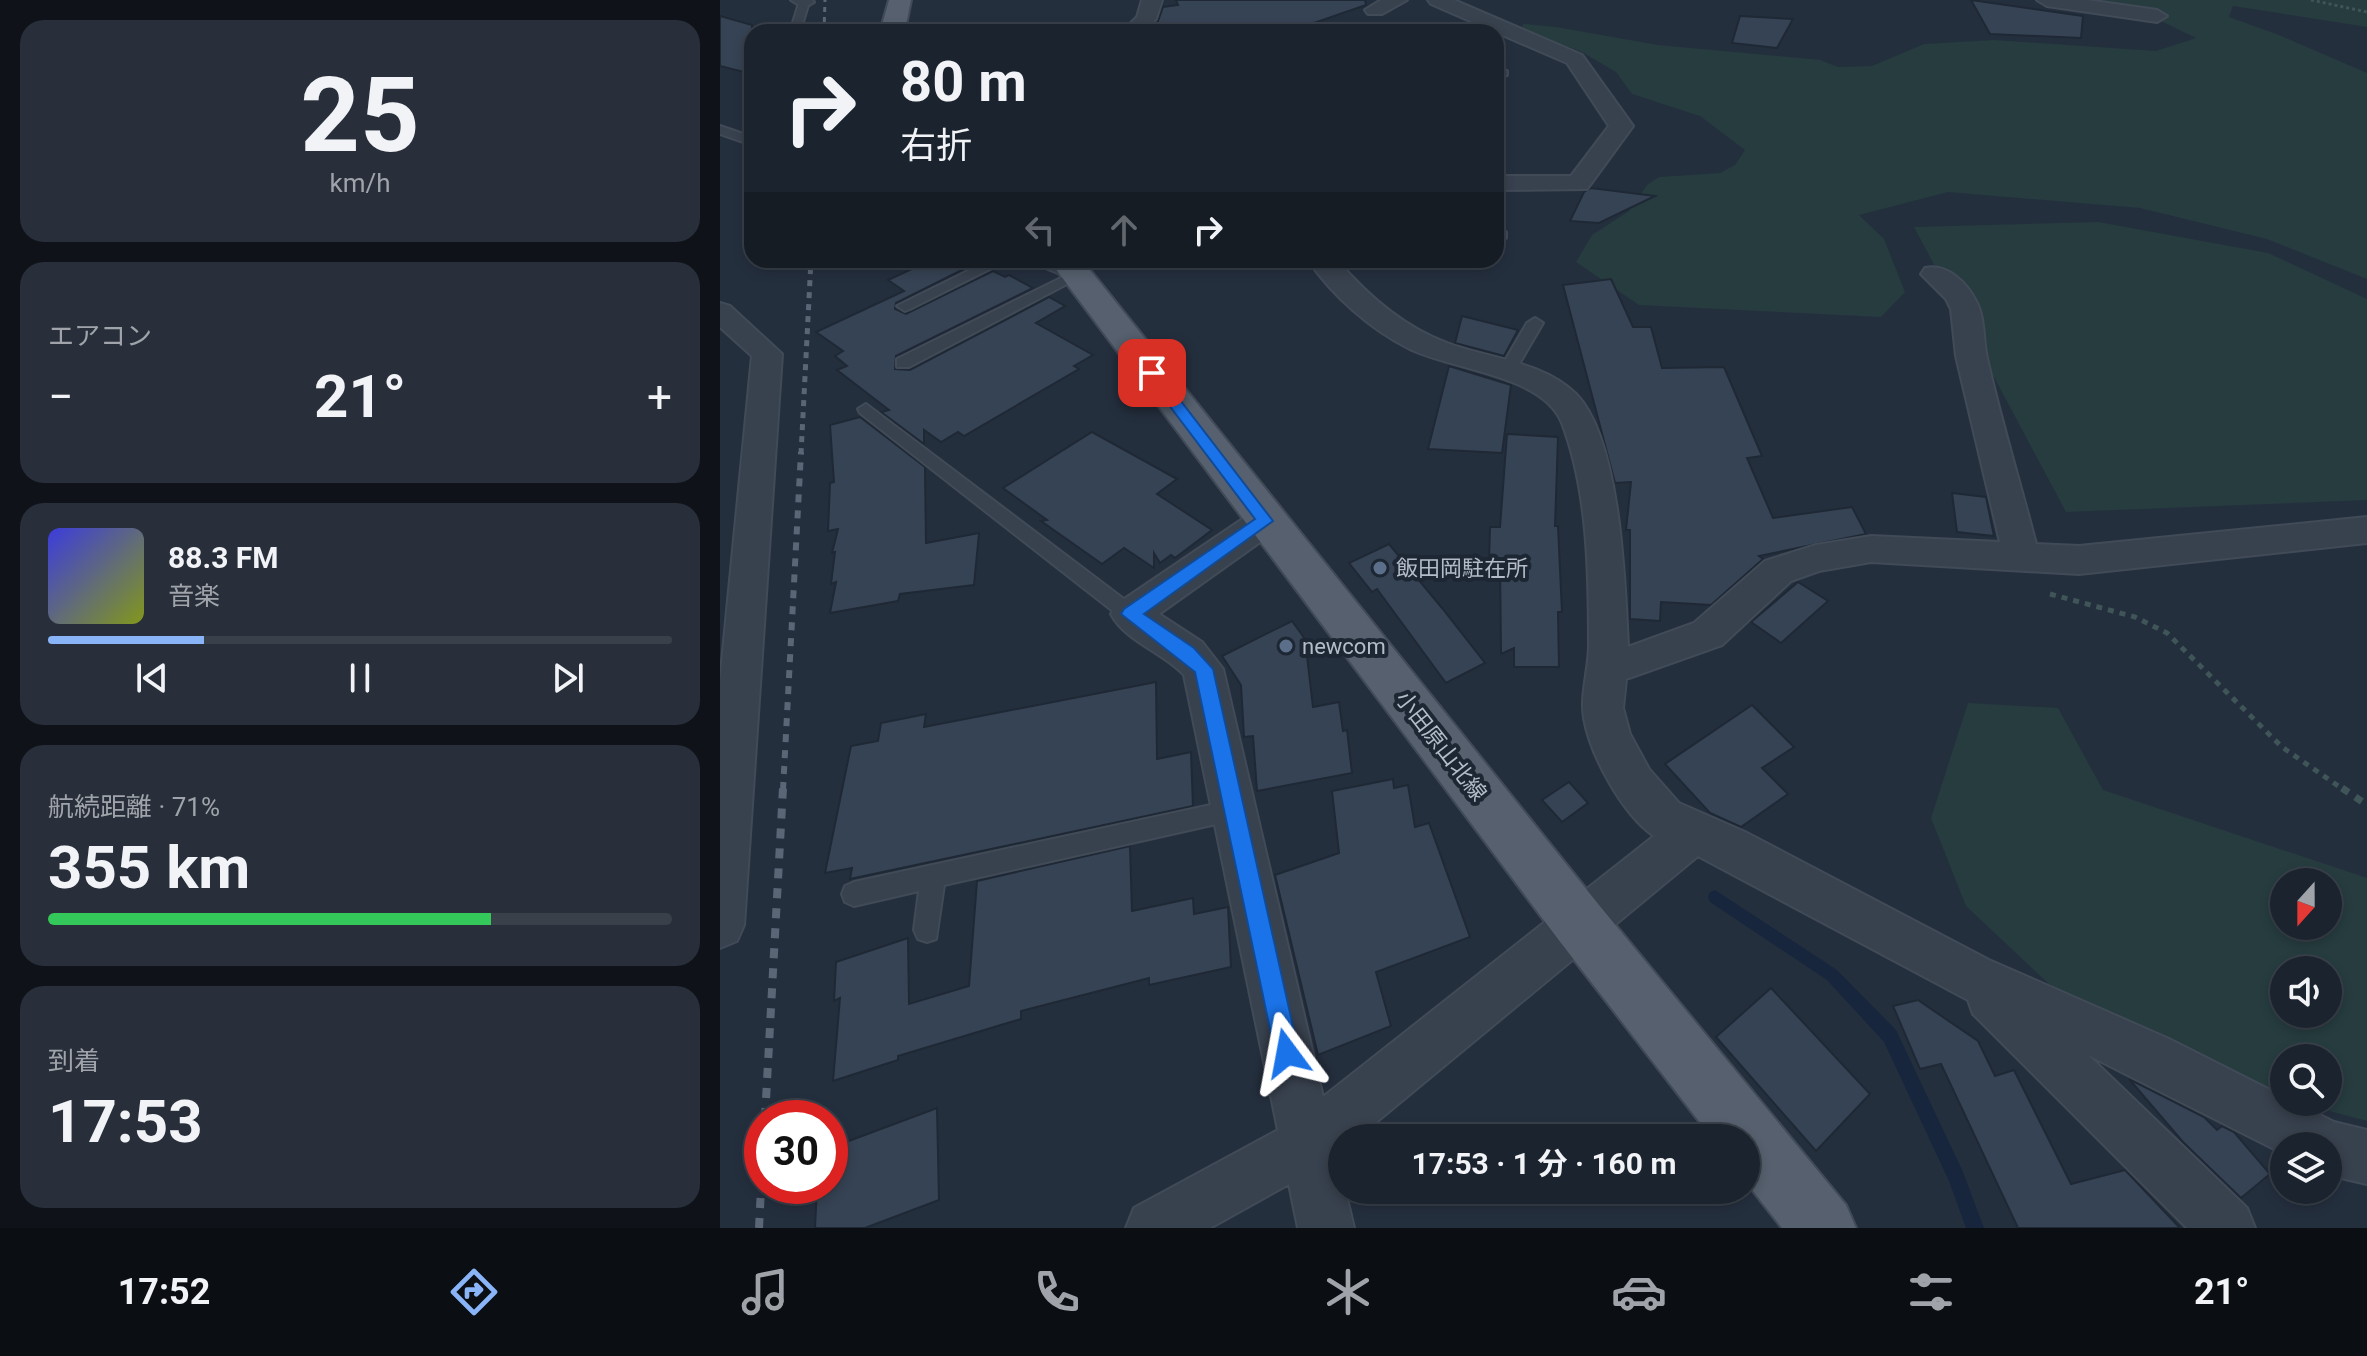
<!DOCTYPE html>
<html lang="ja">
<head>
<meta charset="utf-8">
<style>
  body { margin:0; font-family:Roboto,"Noto Sans JP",sans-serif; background:#282f3a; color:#f1f3f6; height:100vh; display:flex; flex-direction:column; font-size:30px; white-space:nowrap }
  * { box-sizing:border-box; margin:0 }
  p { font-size:26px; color:#a0a4aa }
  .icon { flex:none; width:44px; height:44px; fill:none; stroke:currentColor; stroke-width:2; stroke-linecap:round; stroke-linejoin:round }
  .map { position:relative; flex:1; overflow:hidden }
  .side { display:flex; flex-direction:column; gap:20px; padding:20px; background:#0f1319; width:720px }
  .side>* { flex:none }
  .banner { position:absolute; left:24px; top:24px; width:760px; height:244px; border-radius:24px; box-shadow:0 4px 12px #0003,0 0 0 2px #39404a; background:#1b232e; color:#f1f3f6; overflow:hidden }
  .needle { width:52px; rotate:201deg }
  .tools { position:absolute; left:1550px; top:868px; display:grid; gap:16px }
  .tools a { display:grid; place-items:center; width:72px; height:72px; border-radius:50%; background:#1b232e; box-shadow:0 4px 12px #0003,0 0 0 2px #39404a; font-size:40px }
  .speed { position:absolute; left:24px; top:1100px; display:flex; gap:16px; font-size:40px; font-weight:700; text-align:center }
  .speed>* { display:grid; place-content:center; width:104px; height:104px; border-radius:50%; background:#1b232e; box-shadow:0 4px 12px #0003,0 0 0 2px #39404a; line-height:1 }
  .speed .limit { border:12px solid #d22; background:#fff; color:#111 }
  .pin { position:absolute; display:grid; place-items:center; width:68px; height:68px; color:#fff; margin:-34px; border-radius:16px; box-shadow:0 4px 12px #0006 }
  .me { position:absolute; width:88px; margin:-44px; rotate:347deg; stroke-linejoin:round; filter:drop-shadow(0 0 6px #0008) }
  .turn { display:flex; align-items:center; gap:28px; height:168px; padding:0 24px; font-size:36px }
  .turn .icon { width:104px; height:104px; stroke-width:2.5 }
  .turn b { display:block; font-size:56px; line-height:68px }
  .lanes { display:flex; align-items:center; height:76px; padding:0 24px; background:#0003; justify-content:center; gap:40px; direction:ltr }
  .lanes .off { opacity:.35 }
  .big { font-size:60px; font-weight:700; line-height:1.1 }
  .side .widget { flex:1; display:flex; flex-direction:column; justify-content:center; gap:12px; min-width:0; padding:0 28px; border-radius:24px; background:#282f3a }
  .side .dial { align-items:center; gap:0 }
  .dial b { font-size:104px; line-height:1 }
  .song { display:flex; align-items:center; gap:24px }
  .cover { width:96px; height:96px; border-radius:12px; background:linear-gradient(135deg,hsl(240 70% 55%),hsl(70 70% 35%)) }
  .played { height:8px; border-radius:4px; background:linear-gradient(90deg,#8ab4f8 25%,#39404a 25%) }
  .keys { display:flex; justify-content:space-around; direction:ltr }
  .heat { display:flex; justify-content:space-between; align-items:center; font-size:44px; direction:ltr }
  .charge { height:12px; border-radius:6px; background:linear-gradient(90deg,#34c759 71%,#39404a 0) }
  .trip { position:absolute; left:608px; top:1124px; width:432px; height:80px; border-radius:40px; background:#1b232e; box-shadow:0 4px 12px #0003,0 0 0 2px #39404a; font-weight:700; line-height:80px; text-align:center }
  .dock { display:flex; height:128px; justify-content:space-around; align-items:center; background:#0b0e12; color:#a0a4aa }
  .dock .icon { width:56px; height:56px }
  .dock .on { color:#8ab4f8 }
  .dock b { font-size:36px; color:#f1f3f6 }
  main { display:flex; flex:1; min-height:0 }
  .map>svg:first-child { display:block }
</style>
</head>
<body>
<main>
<section class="side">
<div class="widget dial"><b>25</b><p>km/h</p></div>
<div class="widget"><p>エアコン</p>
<div class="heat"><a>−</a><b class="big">21°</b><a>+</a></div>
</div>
<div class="widget">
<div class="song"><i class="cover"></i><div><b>88.3 FM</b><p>音楽</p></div></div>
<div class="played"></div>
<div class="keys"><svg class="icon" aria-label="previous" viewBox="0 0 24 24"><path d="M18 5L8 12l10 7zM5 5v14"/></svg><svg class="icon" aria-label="pause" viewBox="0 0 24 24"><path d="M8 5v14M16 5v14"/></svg><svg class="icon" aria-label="next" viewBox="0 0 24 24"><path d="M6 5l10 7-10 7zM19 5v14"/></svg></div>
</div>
<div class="widget"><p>航続距離 · 71%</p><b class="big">355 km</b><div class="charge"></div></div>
<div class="widget"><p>到着</p><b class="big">17:53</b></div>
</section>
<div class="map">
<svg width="1647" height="1228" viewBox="0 0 1647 1228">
  <rect width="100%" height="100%" fill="#242f3e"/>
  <g fill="#263c3f" fill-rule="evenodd">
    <path d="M1372 0H1647V27L1513 6 1509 17 1559 35 1647 73V279L1547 239 1420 208 1228 192 1139 215 1164 239 1185 292 1161 317 919 305 856 262 872 235 909 211 927 185 939 177 1000 173 1015 165 1025 150 980 116 912 94 896 72 860 51 801 31 803 24 836 27 938 45 1100 60 1118 67 1152 66 1204 44 1274 40 1436 51 1476 38 1416 9Z"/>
    <path d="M1378 222 1548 253 1647 299V500L1346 512 1194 227Z"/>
    <path d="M1248 703 1338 708 1383 790 1647 878V1121L1576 1102H1608V1058H1564V1099L1500 1082 1329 984 1246 906 1211 818ZM1564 882H1608V926H1564ZM1564 970H1608V1014H1564Z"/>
  </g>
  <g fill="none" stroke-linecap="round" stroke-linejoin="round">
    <path fill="#17263c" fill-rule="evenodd" d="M995 890 1117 970 1176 1030 1243 1172 1264 1228H1246L1229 1181 1164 1042 1107 980 990 902 988 897 990 892Z"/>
  </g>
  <g fill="#364354" stroke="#1f2835" stroke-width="2">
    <path d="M456 0H645L646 5 568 32H428L438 21 443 7 458 5Z"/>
    <path d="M1251 0 1363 16 1361 38 1270 34Z"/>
    <path d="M0 16 32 25V74L0 66Z"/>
    <path d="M1020 16 1073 19 1057 48 1012 43Z"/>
    <path d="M871 188 935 196 879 223 850 221 864 192Z"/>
    <path d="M211 260 258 262 176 303 175 309 186 314 273 271 285 277 289 275 313 288 176 356 175 369 190 370 329 297 345 306 316 323 373 355 354 366 359 369 244 436 238 432 221 442 204 430V444L161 412 169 410 117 370 127 366 115 356 123 351 96 332 184 291 168 280Z"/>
    <path d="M891 279 913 327H931L942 368 1004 367 1042 456 1027 458 1053 518 1132 507 1146 534 1039 556 1043 559 991 605 941 602 940 621 910 619V530H906L911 482 895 483 843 285Z"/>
    <path d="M742 316 798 330 784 356 735 343Z"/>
    <path d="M729 366 791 385 782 453 708 449Z"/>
    <path d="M140 417 205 467 206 543 259 533 254 585 180 594 178 601 110 613 116 582 111 584 115 552 112 553 118 529 108 531 110 483 114 482 110 425Z"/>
    <path d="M372 432 457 479 437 494 492 530 455 558 451 555 440 563 434 553V568L404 548 382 564 321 521 327 520 283 488Z"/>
    <path d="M787 434 838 437 835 526H838L842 612H838L839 667H794V648L781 654 780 564H769L770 527H780Z"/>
    <path d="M1232 493 1266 497 1274 536 1237 532Z"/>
    <path d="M669 544 722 608 765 663 726 683 657 589 652 592 629 563Z"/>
    <path d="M1078 582 1108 601 1061 643 1031 622Z"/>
    <path d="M572 621 585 639 593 707 619 702 623 731 627 730 632 773 537 791 533 736 524 737 521 685 502 656Z"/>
    <path d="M436 682 437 759 471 752 473 806 130 879 132 868 105 873 131 746 158 741 161 723 206 714 204 727Z"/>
    <path d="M1032 705 1074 747 1042 768 1068 794 1021 827 990 813 945 764Z"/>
    <path d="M673 779 674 788 688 785 695 827 709 823 750 937 656 972 671 1026 598 1055 555 875 619 853 612 791Z"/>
    <path d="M849 782 868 803 842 822 822 800Z"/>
    <path d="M410 846 412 911 473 898 474 914 508 907 511 967 429 985V978L301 1011V1019L178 1056V1060L113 1081 120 998 114 1001 116 962 188 938 189 1004 249 986 257 881Z"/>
    <path d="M1051 988 1150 1094 1096 1151 996 1037Z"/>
    <path d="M1198 1000 1258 1041 1275 1076 1294 1070 1351 1184 1405 1170 1460 1228H1298L1221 1064 1200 1069 1173 1006Z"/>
    <path d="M1409 1079 1484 1117 1497 1130 1502 1126 1514 1132 1550 1174 1521 1198 1463 1142Z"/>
    <path d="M217 1108 219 1200 145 1228H95L97 1186H110V1148Z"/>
  </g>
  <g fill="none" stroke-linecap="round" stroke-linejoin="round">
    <defs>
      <g id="lane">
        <path d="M80 0 89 2 80 32H70Z"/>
        <path d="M783 70 787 71V75L776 79V72Z"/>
        <path d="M0 126 32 137V145L0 134Z"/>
        <path d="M776 227 786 232V238H776Z"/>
        <path d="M270 260H288L190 309 185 311 177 306Z"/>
        <path d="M306 260H327L364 275 189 367H177V359L345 276Z"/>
        <path d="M815 318 823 323 795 371 793 375H781L779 371 807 323Z"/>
        <path d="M146 404 417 609 420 614 417 619H403L140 413 138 409Z"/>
        <path d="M514 800 522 803 526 810 522 817 514 820 224 885 216 939 207 942 198 939 194 930 199 891 134 906 125 902 122 894 125 886 134 882Z"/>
      </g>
      <g id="street">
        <path d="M71 0H92L94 2 84 8Z"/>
        <path d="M422 0H442L436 19 424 32H402L417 17Z"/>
        <path d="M661 0H687L662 14H648L645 10Z"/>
        <path d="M708 0H734L862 55 913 126 867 189 776 190V176H851L889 126 847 63 711 4Z"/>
        <path d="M1317 0H1367L1437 10 1447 16 1437 22 1327 6Z"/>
        <path d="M588 260H617C647 295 684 327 727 343 770 359 822 361 856 394 901 440 905 584 908 647L974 623 1045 561 1096 545 1151 536 1280 542 1236 356 1231 309 1226 299 1201 274 1205 268C1228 263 1248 284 1257 303 1265 319 1263 341 1267 358 1281 421 1300 482 1316 544L1359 546 1647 517V543L1359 574 1151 562 1099 571 1071 581 1002 645 906 679 903 708 910 734 929 769 959 803 1025 832 1269 960 1449 1039 1564 1097V1102H1574L1614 1122 1647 1130V1184L1608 1175V1146H1564V1154L1368 1055 1527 1208 1535 1228H1467L1253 1014 1248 1000 978 856 637 1138H622V1150L617 1154 622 1190H625L634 1228H578L569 1184 490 1228H406L414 1208 558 1130 464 675C444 653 405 641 391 614L397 604 533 512 545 508 557 512 563 521 557 530 439 614 482 642 503 669 603 1097 934 836C903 815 870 755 864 718 860 694 869 670 869 645 869 573 868 491 842 423 823 374 730 370 688 348 649 328 613 296 588 260Z"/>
        <path d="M0 303 10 306 62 354 24 925 17 941 0 948V682L32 356 0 327Z"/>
      </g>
      <g id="primary">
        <path d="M169 0H191L186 25 188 32H164L162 25Z"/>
        <path d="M329 260H362L879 905 1126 1205 1136 1228H1062L1026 1182V1138H992L841 943Z"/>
      </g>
    </defs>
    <use href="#lane" stroke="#414a57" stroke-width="4"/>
    <use href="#street" stroke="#414a57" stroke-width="4"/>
    <use href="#primary" stroke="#414a57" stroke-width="4"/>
    <path stroke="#3f5557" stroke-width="3" stroke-dasharray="3 3" stroke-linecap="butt" d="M1591 0 1647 12"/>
    <path stroke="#3f5557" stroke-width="5" stroke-dasharray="6 6" stroke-linecap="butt" d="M1330 594 1415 617 1447 633 1562 747 1624 790"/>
    <path stroke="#3f5557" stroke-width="7" stroke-dasharray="8 8" stroke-linecap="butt" d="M1622 788 1647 805"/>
    <use href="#lane" fill="#38414e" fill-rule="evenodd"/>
    <use href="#street" fill="#38414e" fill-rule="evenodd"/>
    <use href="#primary" fill="#56606e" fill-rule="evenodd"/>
    <path stroke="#5a6575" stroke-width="3" stroke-dasharray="5 5" stroke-linecap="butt" d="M104 32 105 0"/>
    <path stroke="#5a6575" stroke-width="5" stroke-dasharray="6 6" stroke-linecap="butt" d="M81 454 91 260"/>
    <path stroke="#5a6575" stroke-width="6" stroke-dasharray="8 8" stroke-linecap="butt" d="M63 790 81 452"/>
    <g stroke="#5a6575" stroke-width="8" stroke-dasharray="10 10" stroke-linecap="butt">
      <path d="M45 1118 63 788"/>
      <path d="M39 1228 42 1169"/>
    </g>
  </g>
  <path fill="#1a73e8" stroke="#114b97" stroke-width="2" d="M432 369 437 370 553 521 424 614 474 648 493 669 579 1053 576 1062 567 1065 559 1062 555 1053 475 672 401 614 404 609 535 519 427 376V370Z"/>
  <g fill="#5c6f8a" stroke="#1d2633" stroke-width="3">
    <circle cx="660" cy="568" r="8"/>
    <circle cx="566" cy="646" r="8"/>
  </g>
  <g text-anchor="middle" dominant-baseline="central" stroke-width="8" stroke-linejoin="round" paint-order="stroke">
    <g font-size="22" fill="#b4bcc9" stroke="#1d2633" text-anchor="start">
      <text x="676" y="568">飯田岡駐在所</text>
      <text x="582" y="646">newcom</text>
    </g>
    <g font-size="22" fill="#b4bcc9" stroke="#1d2633">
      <text transform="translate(721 746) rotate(52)">小田原山北線</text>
    </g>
  </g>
</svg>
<div class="tools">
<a><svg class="needle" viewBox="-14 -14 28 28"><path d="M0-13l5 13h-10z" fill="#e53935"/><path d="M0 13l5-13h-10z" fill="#a0a4aa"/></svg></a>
<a><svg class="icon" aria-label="sound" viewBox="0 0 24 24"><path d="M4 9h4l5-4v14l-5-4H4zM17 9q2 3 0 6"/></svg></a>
<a><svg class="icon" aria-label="search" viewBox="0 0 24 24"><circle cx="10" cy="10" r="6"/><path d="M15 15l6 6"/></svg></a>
<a><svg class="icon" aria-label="layers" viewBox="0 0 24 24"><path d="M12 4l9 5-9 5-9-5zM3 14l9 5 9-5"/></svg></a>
</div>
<div class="speed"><div class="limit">30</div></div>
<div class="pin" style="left:432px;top:373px;background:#d93025"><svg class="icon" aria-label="arrive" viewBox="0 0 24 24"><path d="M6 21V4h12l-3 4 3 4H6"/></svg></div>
<svg class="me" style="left:567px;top:1053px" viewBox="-20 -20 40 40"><path d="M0-17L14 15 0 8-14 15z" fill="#1a73e8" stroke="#fff" stroke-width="4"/></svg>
<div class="trip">17:53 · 1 分 · 160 m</div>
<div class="banner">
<div class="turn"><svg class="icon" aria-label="right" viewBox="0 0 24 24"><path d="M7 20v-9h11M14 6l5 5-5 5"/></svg><div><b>80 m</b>右折</div></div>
<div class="lanes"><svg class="icon off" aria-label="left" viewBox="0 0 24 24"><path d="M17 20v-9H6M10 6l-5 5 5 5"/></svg><svg class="icon off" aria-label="ahead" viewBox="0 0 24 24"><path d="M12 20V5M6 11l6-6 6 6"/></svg><svg class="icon" aria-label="right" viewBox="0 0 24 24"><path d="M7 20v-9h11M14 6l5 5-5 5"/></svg></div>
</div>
</div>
</main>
<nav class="dock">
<b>17:52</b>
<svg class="icon on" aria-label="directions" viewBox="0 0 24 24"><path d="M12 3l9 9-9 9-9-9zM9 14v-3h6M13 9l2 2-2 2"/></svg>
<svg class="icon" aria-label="music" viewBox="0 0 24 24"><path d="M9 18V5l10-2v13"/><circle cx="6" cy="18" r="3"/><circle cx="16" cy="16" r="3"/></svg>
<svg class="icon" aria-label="phone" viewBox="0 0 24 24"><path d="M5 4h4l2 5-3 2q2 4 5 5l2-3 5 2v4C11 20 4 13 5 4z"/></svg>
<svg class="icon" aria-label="climate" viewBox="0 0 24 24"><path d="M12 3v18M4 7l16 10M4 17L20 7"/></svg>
<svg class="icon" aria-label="car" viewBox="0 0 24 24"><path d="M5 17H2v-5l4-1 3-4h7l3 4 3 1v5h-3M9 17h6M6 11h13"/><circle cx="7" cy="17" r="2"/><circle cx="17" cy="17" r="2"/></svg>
<svg class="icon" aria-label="filters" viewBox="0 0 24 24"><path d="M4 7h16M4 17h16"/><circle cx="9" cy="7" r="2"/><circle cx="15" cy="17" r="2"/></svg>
<b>21°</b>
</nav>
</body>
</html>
